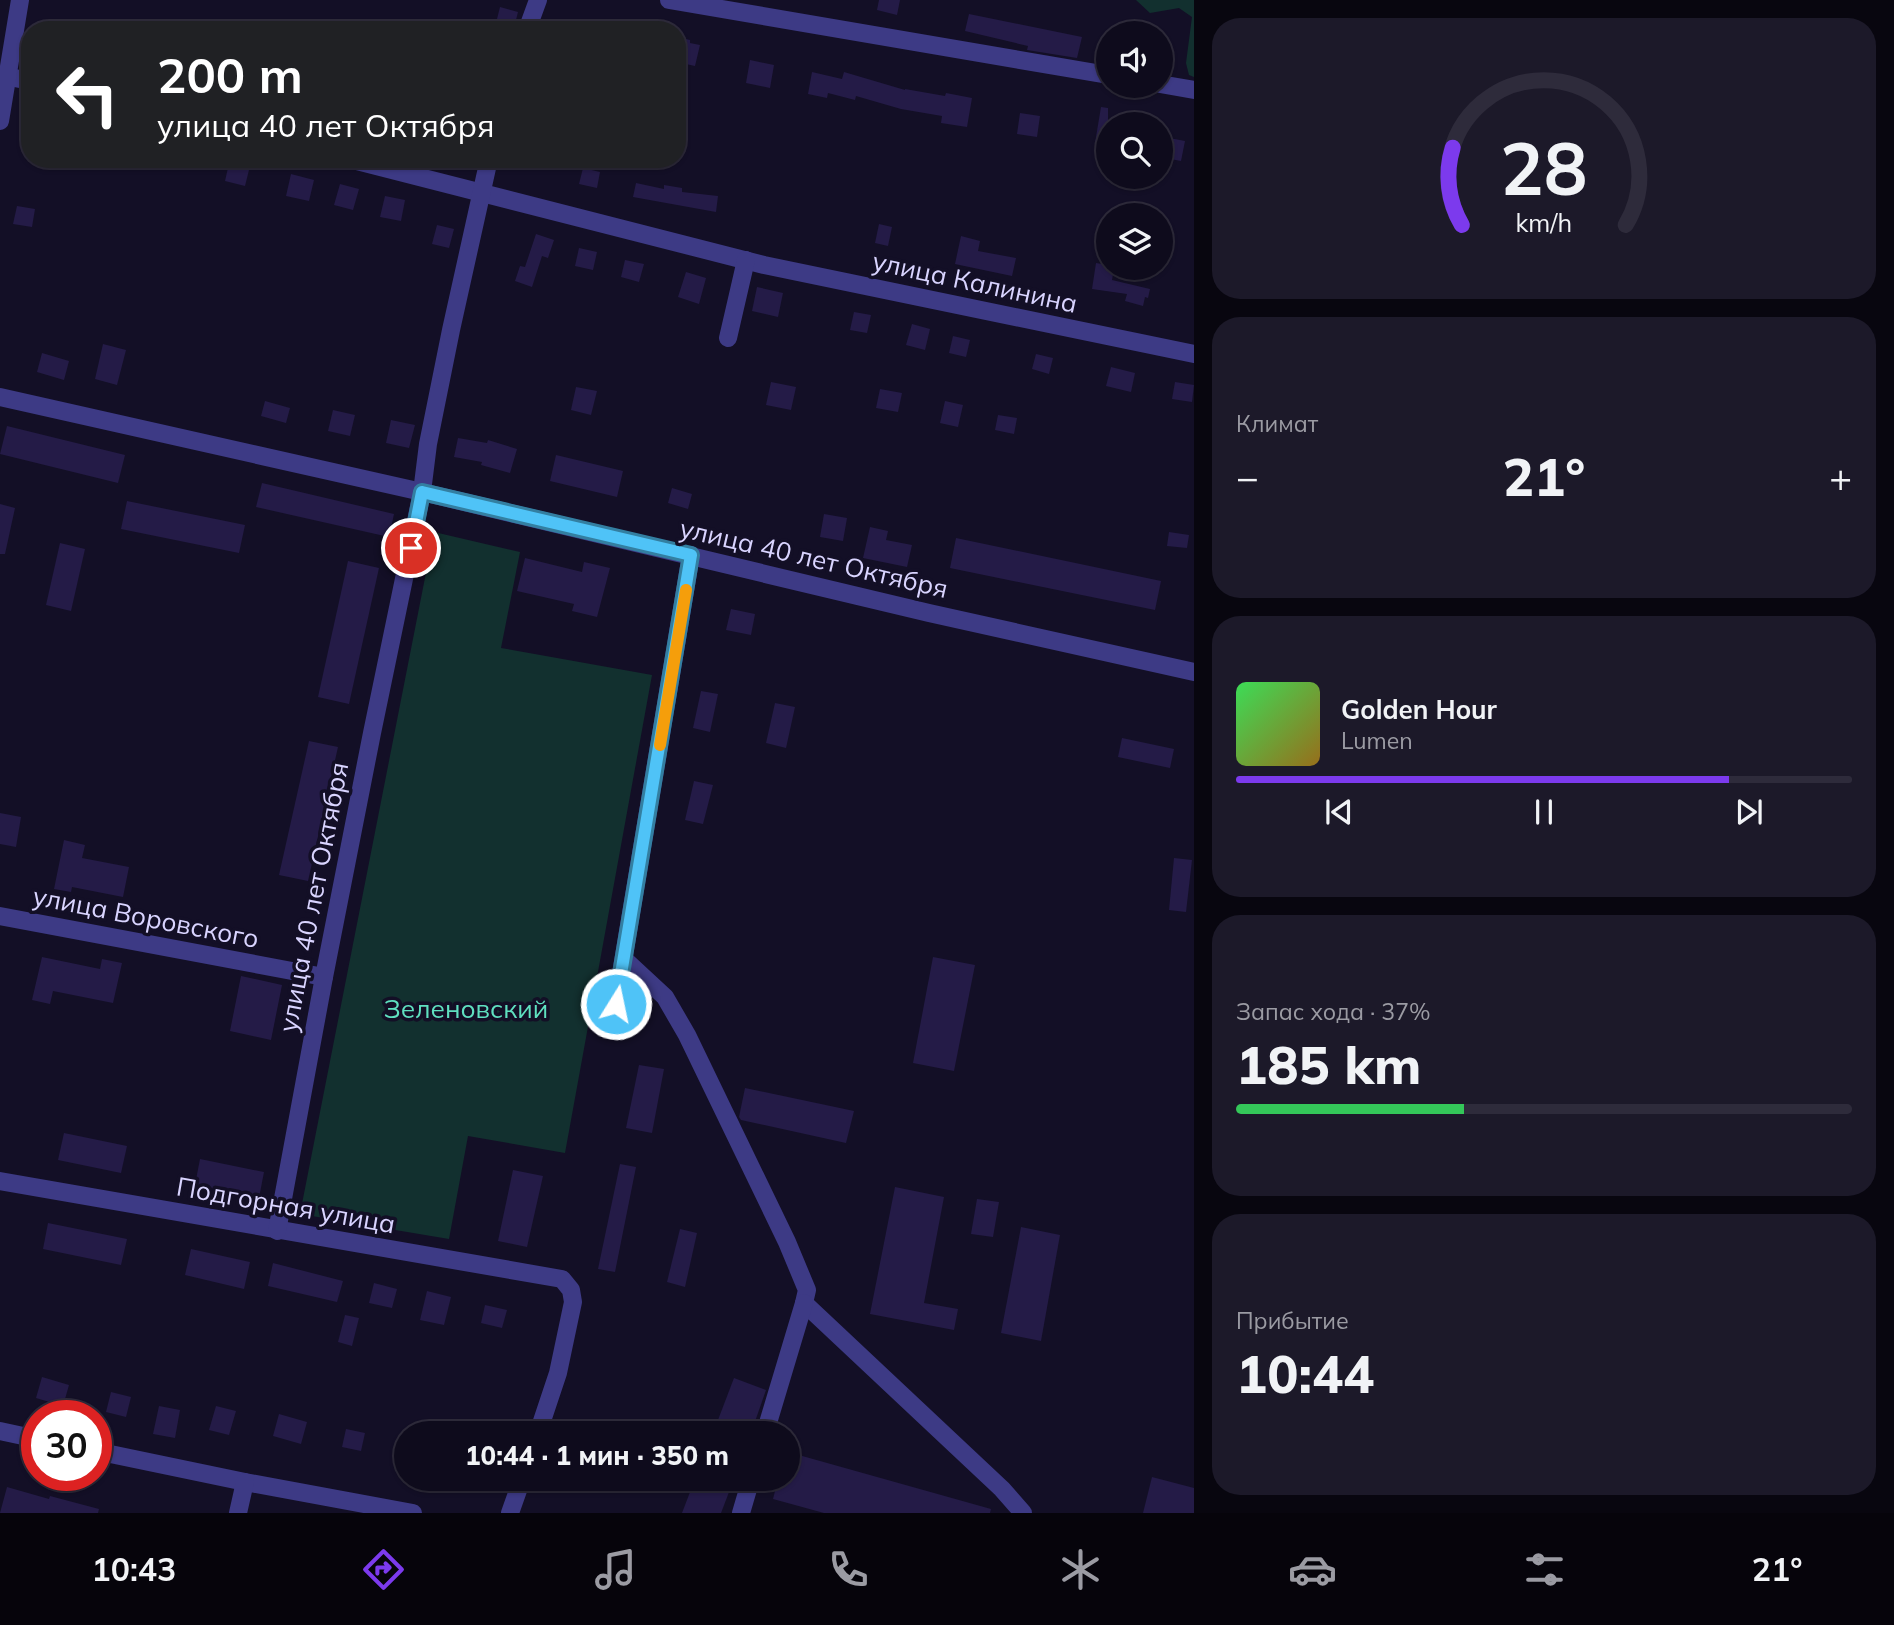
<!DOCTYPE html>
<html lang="ru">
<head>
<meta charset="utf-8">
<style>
  body { margin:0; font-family:Mulish,sans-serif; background:#1c1929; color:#f1f3f6; height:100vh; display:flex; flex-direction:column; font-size:26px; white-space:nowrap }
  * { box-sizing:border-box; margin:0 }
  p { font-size:23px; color:#9b9ba3 }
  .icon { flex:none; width:38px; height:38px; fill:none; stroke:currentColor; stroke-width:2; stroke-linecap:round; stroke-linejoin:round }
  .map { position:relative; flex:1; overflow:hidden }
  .details { display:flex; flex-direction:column; gap:18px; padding:18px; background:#08060f; width:700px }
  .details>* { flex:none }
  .hud { position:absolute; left:21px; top:21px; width:665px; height:147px; border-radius:28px; box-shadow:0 2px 5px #0004,0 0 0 2px #2e2b3b; background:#202124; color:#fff; overflow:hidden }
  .tools { position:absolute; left:1096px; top:21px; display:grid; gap:14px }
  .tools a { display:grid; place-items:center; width:77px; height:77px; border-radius:50%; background:#0e0b1c; box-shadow:0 2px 5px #0004,0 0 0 2px #2e2b3b; font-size:35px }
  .speed { position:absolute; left:21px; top:1400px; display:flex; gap:14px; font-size:35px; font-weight:700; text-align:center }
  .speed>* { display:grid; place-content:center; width:91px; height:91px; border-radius:50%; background:#0e0b1c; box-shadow:0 2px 5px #0004,0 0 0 2px #2e2b3b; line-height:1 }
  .speed .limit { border:10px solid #d22; background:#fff; color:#111 }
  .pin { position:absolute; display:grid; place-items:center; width:60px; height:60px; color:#fff; margin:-30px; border:4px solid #fff; border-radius:50%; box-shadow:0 2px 7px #0007 }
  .me { position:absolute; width:77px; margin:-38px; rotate:10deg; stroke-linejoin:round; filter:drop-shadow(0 0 5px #0008) }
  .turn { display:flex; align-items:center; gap:24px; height:147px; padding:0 21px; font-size:32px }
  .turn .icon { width:91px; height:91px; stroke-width:2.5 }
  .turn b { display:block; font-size:49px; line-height:60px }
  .big { font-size:52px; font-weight:800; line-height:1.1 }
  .details .widget { flex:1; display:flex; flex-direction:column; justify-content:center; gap:10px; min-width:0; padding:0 24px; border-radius:28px; background:#1c1929 }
  .details .dial { align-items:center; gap:0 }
  .dial svg { height:182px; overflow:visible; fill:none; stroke:#2e2b3b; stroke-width:7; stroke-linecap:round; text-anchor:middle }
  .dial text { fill:#f1f3f6; stroke:none }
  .song { display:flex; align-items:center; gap:21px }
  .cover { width:84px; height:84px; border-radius:10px; background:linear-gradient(135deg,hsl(130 70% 55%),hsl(40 70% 35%)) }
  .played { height:7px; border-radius:4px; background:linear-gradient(90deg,#7c3aed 80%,#2e2b3b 80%) }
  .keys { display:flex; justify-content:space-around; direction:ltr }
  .heat { display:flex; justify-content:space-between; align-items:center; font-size:38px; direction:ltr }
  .charge { height:10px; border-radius:5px; background:linear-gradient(90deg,#34c759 37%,#2e2b3b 0) }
  .trip { position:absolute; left:394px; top:1421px; width:406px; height:70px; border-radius:35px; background:#0e0b1c; box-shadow:0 2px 5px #0004,0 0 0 2px #2e2b3b; font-weight:800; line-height:70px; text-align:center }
  .tabs { display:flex; height:112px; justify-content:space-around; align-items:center; background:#06040b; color:#9b9ba3 }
  .tabs .icon { width:49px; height:49px }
  .tabs .current { color:#7c3aed }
  .tabs b { font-size:32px; color:#f1f3f6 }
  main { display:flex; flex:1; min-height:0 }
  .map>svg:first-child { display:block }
</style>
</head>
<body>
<main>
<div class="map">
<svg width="1194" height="1513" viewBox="0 0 1194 1513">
  <rect width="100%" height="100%" fill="#130f26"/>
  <g fill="#12302f">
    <path d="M1136 0H1194V77L1189 75 1186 63 1192 17 1179 8 1150 13Z"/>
    <path d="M434 532 520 552 501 648 652 675 565 1153 468 1136 449 1239 300 1214Z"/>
  </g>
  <g fill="#241b47">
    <path d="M879 0H900L897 15 877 10Z"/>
    <path d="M500 7 518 12 514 28 496 23Z"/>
    <path d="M969 14 1082 37 1077 58 1027 50 1028 46 965 31Z"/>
    <path d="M677 37 690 40V43L700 45 695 66 677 62Z"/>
    <path d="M750 60 774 65 770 88 746 83Z"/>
    <path d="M812 72 842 79 844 72 905 90V89L945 96 946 93 972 98 967 127 941 123 942 116 901 109 856 96 855 100 828 93 827 98 808 94Z"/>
    <path d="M1101 107 1108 108V145L1095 143Z"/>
    <path d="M1020 113 1040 116 1037 137 1017 134Z"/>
    <path d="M1164 137 1185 141 1181 161 1160 157Z"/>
    <path d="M230 159 251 162 245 186 225 181Z"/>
    <path d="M583 168 600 172 597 188 579 184Z"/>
    <path d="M291 174 314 180 309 201 286 196Z"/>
    <path d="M636 183 664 189V185L682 188V192L718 196 716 212 633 197Z"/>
    <path d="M340 184 359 189 353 210 334 205Z"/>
    <path d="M385 196 405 200 401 221 380 217Z"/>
    <path d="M17 206 35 209 32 227 13 224Z"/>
    <path d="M879 224 892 227 888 246 875 243Z"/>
    <path d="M437 225 454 229 449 248 432 244Z"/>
    <path d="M536 234 554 240 548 258 542 256 532 287 515 281 520 266 525 267Z"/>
    <path d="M961 236 980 241 978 251 1016 258 1012 276 955 264Z"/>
    <path d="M579 248 597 252 593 270 575 266Z"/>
    <path d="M625 260 644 264 639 282 621 277Z"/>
    <path d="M1096 263 1108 265V268H1114L1112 280 1150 289 1148 298 1145 297 1143 306 1125 301 1127 294 1092 289Z"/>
    <path d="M686 272 706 278 699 304 678 297Z"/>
    <path d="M757 287 783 293 778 317 752 311Z"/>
    <path d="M854 312 871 315 867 333 850 330Z"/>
    <path d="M912 324 930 329 925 350 906 345Z"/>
    <path d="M953 336 970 340 966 357 949 353Z"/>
    <path d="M103 344 126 350 117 385 95 379Z"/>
    <path d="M42 353 69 361 64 380 37 372Z"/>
    <path d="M1036 354 1053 358 1049 374 1032 369Z"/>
    <path d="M1111 367 1135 373 1131 392 1106 386Z"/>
    <path d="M771 382 796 387 791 410 766 405Z"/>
    <path d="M1175 382 1194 385 1192 402 1172 399Z"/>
    <path d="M576 387 597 391 591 415 571 410Z"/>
    <path d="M880 389 902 393 898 412 876 408Z"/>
    <path d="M265 401 290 408 286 423 261 416Z"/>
    <path d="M945 401 963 405 958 427 940 423Z"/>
    <path d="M333 410 355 415 350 436 328 431Z"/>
    <path d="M998 415 1017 418 1014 434 995 430Z"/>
    <path d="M391 420 415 425 409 448 386 443Z"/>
    <path d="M7 426 125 455 118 483 0 454Z"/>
    <path d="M458 438 487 443 488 440 517 449 510 473 481 465 482 462 454 457Z"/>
    <path d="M556 455 623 471 617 497 550 481Z"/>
    <path d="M262 483 394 514 389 537 256 507Z"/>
    <path d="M672 488 692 494 688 509 668 503Z"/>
    <path d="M127 501 245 525 239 553 121 529Z"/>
    <path d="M0 504 15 508 5 554H0Z"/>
    <path d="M824 514 847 518 843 541 820 537Z"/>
    <path d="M870 527 888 531 886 540 912 545 907 567 863 558Z"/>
    <path d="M1169 532 1189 535 1187 548 1167 546Z"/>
    <path d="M956 538 1161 581 1155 610 950 568Z"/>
    <path d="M60 543 85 549 71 611 46 605Z"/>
    <path d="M525 558 582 572 584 562 610 568 597 617 572 611 574 604 517 591Z"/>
    <path d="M348 561 379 568 349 704 318 697Z"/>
    <path d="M731 609 755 614 751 635 726 630Z"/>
    <path d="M701 691 718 694 710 732 693 728Z"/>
    <path d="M775 703 795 707 786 748 766 743Z"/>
    <path d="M1122 738 1174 749 1170 768 1118 757Z"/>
    <path d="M309 741 338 747 308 881 279 875Z"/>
    <path d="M694 781 713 785 703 824 685 820Z"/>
    <path d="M0 813 21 817 16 847 0 844Z"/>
    <path d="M64 840 85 845 82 858 129 867 123 897 72 887 71 892 54 889Z"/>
    <path d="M1174 858 1192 860 1186 912 1169 910Z"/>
    <path d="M42 957 100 969 102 959 122 963 113 1003 53 991 50 1004 32 1000Z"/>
    <path d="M933 957 975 965 954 1071 913 1063Z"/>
    <path d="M241 976 282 985 271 1040 230 1031Z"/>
    <path d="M639 1065 664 1069 652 1133 626 1128Z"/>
    <path d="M745 1088 854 1111 846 1143 741 1120 739 1117Z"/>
    <path d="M64 1133 127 1146 121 1173 58 1160Z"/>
    <path d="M200 1159 264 1172 259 1198 195 1185Z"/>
    <path d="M620 1164 636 1167 615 1272 598 1269Z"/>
    <path d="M513 1170 543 1176 527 1247 498 1241Z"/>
    <path d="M895 1187 944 1197 924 1303 958 1309 954 1330 870 1314Z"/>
    <path d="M977 1199 999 1202 993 1237 971 1234Z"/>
    <path d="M48 1223 127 1239 121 1265 43 1249Z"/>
    <path d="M1021 1227 1060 1235 1041 1341 1001 1333Z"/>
    <path d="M680 1229 697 1233 685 1287 667 1282Z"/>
    <path d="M191 1249 250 1262 244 1289 185 1275Z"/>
    <path d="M273 1263 343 1281 337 1302 268 1286Z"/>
    <path d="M374 1283 397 1289 392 1308 369 1303Z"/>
    <path d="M427 1291 451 1297 444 1325 420 1320Z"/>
    <path d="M485 1305 507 1310 502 1328 481 1323Z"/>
    <path d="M345 1315 359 1318 352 1346 338 1342Z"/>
    <path d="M42 1377 69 1385 63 1406 36 1398Z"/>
    <path d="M734 1378 766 1390 751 1433H713Z"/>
    <path d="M111 1392 131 1397 126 1417 106 1412Z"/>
    <path d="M159 1406 180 1410 175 1438 153 1434Z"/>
    <path d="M216 1406 236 1411 229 1435 209 1430Z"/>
    <path d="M279 1414 307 1422 301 1444 273 1436Z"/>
    <path d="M346 1429 365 1433 361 1451 342 1447Z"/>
    <path d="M788 1452 991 1509 990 1513H824L773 1499 778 1479H788Z"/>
    <path d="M1152 1477 1194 1488V1513H1143Z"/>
    <path d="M695 1479H734L721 1513H682Z"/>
    <path d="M7 1487 49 1499 50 1496 99 1509 98 1513H0Z"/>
  </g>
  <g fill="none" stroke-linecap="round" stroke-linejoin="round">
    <g stroke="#3d3a85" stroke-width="18">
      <path d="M669 0 1108 75"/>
      <path d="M527 30 538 0"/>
      <path d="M0 75 30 81"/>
      <path d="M1160 84 1194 90"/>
      <path d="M0 121 20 0"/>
      <path d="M349 159 764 265 1194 354"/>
      <path d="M728 338 746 260"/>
      <path d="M0 397 422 492 929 613 1194 672"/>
      <path d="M0 916 324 977"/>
      <path d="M624 959 665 997 687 1035 787 1242 807 1290 804 1303 1002 1489 1023 1513"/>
      <path d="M612 1027 691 555"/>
      <path d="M0 1181 562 1279 571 1290 573 1302 558 1373 538 1433"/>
      <path d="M277 1231 324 977 372 733 422 492 428 444 451 330 489 159"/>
      <path d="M0 1431 37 1439"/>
      <path d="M765 1433 804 1303"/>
      <path d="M96 1451 245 1482 413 1513"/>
      <path d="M238 1513 245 1482"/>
      <path d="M510 1513 522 1479"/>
      <path d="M741 1513 751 1479"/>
    </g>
  </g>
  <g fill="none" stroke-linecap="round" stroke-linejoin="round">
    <defs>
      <path id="route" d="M411 548 422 492 691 555 616 1004"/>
    </defs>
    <use href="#route" stroke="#337fa1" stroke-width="18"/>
    <use href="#route" stroke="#4fc3f7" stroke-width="12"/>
    <path stroke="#f59e0b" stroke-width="12" d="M660 745 686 590"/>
  </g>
  <g text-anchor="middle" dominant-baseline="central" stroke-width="7" stroke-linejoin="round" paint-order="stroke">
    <g font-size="26" fill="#d9d4ff" stroke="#130f26">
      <text transform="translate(975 282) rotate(12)">улица Калинина</text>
      <text transform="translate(814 558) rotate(13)">улица 40 лет Октября</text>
      <text transform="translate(313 897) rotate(-79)">улица 40 лет Октября</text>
      <text transform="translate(146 917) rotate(11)">улица Воровского</text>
      <text transform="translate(286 1205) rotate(10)">Подгорная улица</text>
    </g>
    <g font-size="26" fill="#5fe0c0" stroke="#130f26">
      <text x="466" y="1008">Зеленовский</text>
    </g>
  </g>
</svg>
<div class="tools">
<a><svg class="icon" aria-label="sound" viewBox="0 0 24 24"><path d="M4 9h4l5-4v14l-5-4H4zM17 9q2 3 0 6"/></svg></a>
<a><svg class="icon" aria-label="search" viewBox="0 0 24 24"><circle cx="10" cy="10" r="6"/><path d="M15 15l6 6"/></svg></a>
<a><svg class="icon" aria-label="layers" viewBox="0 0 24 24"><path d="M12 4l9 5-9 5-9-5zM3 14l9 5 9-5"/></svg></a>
</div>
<div class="speed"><div class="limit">30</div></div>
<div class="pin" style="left:411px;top:548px;background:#d93025"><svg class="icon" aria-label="arrive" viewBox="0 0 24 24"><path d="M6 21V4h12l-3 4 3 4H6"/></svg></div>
<svg class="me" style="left:616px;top:1004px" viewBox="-20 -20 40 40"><circle r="17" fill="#4fc3f7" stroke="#fff" stroke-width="3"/><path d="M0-11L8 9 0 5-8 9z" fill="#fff"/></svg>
<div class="trip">10:44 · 1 мин · 350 m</div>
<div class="hud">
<div class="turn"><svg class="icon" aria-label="left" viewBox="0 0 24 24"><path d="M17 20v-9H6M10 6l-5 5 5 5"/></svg><div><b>200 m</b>улица 40 лет Октября</div></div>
</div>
</div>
<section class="details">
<div class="widget dial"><svg viewBox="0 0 100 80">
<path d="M14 69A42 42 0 1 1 86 69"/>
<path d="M14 69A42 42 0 0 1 10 35" stroke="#7c3aed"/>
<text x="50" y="56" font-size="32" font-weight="700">28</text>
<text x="50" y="72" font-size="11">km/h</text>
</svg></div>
<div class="widget"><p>Климат</p>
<div class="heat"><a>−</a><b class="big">21°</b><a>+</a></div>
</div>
<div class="widget">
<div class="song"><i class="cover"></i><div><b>Golden Hour</b><p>Lumen</p></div></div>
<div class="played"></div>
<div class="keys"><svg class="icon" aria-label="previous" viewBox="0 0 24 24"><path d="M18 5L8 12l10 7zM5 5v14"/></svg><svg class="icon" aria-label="pause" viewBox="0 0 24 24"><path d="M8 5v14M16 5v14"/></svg><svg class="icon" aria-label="next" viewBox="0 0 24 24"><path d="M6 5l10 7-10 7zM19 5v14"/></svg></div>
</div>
<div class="widget"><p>Запас хода · 37%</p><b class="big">185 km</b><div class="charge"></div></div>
<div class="widget"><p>Прибытие</p><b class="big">10:44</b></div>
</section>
</main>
<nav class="tabs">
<b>10:43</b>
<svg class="icon current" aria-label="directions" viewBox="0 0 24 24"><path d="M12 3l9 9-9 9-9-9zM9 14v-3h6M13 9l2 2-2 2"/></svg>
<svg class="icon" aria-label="music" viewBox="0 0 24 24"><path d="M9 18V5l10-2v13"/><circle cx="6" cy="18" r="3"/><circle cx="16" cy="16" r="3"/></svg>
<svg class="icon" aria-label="phone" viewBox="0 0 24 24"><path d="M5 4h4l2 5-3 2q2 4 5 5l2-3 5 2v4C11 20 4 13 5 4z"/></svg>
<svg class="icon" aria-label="climate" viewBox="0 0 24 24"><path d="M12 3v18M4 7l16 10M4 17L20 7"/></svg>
<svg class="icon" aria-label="car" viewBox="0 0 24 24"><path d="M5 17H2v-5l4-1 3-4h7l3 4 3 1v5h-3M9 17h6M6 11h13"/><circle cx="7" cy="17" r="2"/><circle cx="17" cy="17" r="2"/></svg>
<svg class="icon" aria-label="filters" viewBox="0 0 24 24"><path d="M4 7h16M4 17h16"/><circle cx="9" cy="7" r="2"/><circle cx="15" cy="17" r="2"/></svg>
<b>21°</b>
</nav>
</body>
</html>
